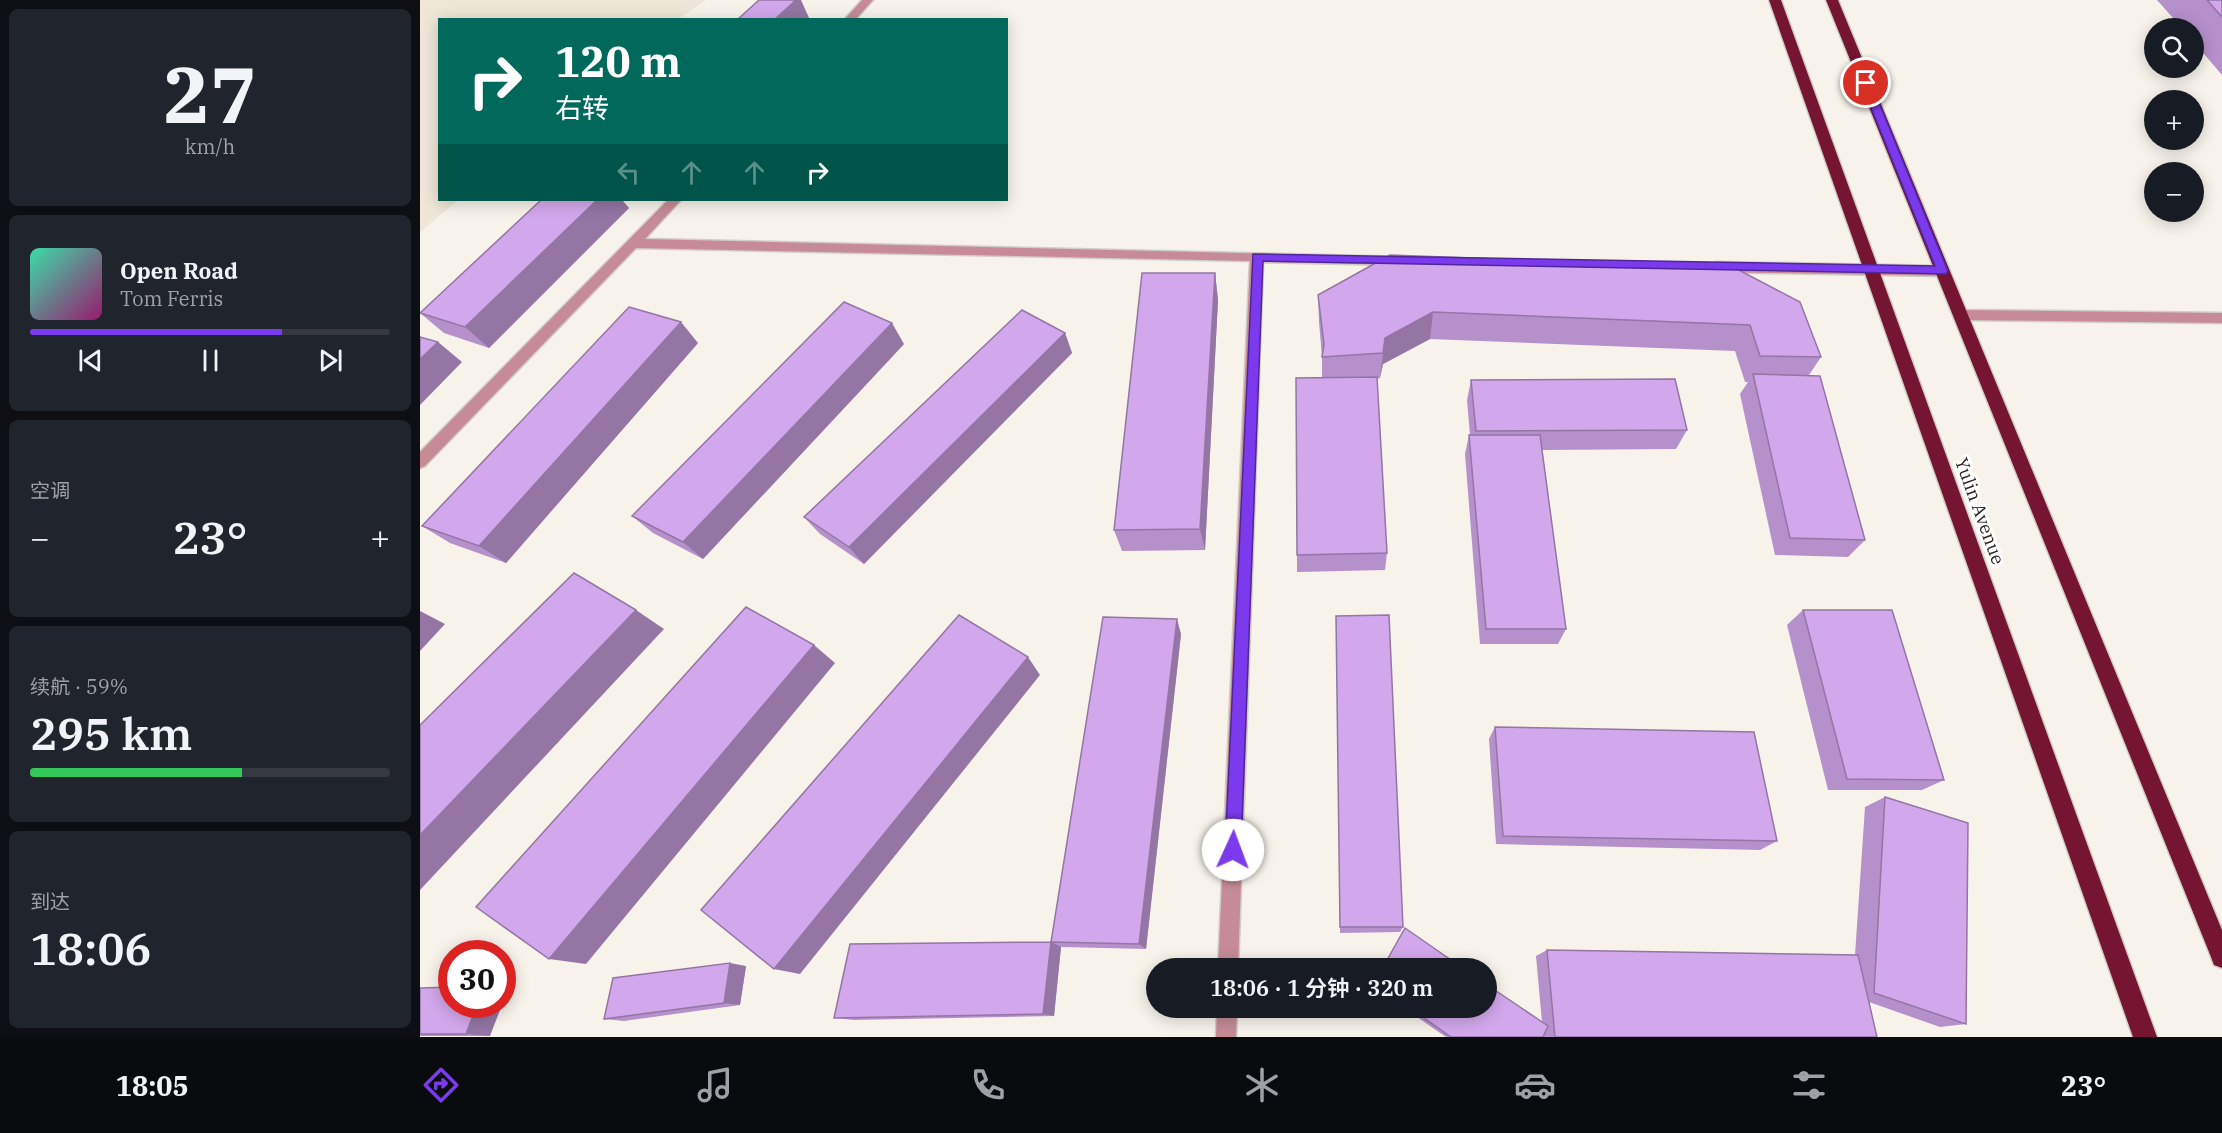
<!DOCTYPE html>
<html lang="zh">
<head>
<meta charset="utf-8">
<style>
  body { margin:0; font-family:"IBM Plex Serif","Noto Sans SC",serif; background:#20242c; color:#f1f3f6; height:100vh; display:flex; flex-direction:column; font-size:22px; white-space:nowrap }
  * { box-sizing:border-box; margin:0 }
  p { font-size:20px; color:#9ea1a6 }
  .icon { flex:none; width:33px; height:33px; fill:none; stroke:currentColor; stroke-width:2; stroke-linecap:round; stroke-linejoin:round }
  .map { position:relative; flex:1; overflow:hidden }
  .panel { display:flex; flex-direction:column; gap:9px; padding:9px; background:#0d0f14; width:420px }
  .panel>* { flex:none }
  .banner { position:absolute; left:18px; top:18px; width:570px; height:183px; border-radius:0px; box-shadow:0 3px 15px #0003; background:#00695c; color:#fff; overflow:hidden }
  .buttons { position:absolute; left:1724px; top:18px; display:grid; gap:12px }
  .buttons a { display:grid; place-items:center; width:60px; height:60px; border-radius:50%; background:#171b24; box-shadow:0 3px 15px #0003; font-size:30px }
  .speed { position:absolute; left:18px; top:940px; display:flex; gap:12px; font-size:30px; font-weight:700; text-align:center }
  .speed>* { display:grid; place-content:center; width:78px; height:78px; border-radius:50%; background:#171b24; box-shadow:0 3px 15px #0003; line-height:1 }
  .speed .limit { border:9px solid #d22; background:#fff; color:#111 }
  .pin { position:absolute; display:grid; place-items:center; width:51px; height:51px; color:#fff; margin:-26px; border:3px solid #fff; border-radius:50%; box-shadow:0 2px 6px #0007 }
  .me { position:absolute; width:66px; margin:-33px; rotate:2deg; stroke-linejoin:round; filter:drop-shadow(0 0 4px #0008) }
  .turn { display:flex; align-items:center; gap:21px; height:126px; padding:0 18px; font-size:27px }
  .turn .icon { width:78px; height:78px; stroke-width:2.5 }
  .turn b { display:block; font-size:42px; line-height:51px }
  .lanes { display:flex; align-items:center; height:57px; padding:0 18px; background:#0003; justify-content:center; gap:30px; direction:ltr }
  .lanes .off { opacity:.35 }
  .big { font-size:45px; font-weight:600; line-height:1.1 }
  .panel .card { flex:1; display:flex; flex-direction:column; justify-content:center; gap:9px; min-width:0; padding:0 21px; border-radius:9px; background:#20242c }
  .panel .dial { align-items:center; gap:0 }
  .dial b { font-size:78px; line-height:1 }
  .song { display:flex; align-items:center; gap:18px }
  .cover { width:72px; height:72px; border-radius:9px; background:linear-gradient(135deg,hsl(160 70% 55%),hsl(320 70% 35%)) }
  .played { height:6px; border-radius:3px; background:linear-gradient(90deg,#7c3aed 70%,#363941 70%) }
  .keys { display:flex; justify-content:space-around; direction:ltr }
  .heat { display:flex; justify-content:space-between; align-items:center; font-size:33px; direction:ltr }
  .charge { height:9px; border-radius:4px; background:linear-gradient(90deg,#34c759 59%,#363941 0) }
  .trip { position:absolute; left:726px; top:958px; width:351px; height:60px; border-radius:30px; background:#171b24; box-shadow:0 3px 15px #0003; font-weight:600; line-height:60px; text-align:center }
  .tab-bar { display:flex; height:96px; justify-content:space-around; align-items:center; background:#090b0e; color:#9ea1a6 }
  .tab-bar .icon { width:42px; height:42px }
  .tab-bar .current { color:#7c3aed }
  .tab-bar b { font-size:27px; color:#f1f3f6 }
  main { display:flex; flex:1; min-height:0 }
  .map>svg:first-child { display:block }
</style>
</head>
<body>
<main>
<section class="panel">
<div class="card dial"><b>27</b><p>km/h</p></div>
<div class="card">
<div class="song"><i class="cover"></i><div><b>Open Road</b><p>Tom Ferris</p></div></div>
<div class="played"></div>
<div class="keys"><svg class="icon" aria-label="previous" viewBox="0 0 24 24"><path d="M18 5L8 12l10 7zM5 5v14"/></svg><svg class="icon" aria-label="pause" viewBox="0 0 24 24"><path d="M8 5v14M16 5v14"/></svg><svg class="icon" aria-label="next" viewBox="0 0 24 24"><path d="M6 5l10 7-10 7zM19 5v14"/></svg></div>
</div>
<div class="card"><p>空调</p>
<div class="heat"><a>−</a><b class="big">23°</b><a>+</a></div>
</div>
<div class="card"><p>续航 · 59%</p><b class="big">295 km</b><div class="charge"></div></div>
<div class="card"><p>到达</p><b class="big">18:06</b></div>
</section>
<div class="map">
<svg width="1802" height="1037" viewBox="0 0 1802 1037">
  <rect width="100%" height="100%" fill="#f7f3eb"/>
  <path fill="#eee6d7" d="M0 0H286L258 19 20 20V200H38L0 232Z"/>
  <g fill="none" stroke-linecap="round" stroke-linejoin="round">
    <defs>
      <g id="minor">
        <path d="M442 0H453L435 20H424Z"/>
        <path d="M248 200H261L225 239 985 257 987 260 981 265 843 262 818 969H798L830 261 216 248 5 466 0 468V452Z"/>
        <path d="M1296 262 1522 266 1528 271 1522 276 1296 272 1290 267Z"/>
        <path d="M1541 310 1802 313V323L1541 320 1534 315Z"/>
        <path d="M797 1008H817L816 1037H796Z"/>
      </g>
      <g id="highway">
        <path d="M1349 0H1361L1737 1037H1713Z"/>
        <path d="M1406 0H1418L1802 930V968L1794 965 1791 957Z"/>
      </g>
    </defs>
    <use href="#minor" stroke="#d2cec7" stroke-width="3"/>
    <use href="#highway" stroke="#d2cec7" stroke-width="3"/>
    <use href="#minor" fill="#c68b95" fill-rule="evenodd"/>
    <use href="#highway" fill="#751433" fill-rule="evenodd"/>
  </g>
  <g fill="#b590ca">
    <path d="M1737 0H1802V75L1773 41V28H1762Z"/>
    <path d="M121 200H202L209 208 69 348 24 333 0 313Z"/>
    <path d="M1315 268 1401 357 1389 375 1445 540 1428 557 1355 555 1320 394 1328 382H1325L1315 351 1010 339 963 364 960 378 957 379 967 553 965 570 877 572V555L902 377V357L899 322 898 295Z"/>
    <path d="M795 273 798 300 785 550 702 551 694 530Z"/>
    <path d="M645 333 652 353 444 564 400 534 384 517Z"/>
    <path d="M278 343 86 563 30 543 2 526Z"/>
    <path d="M484 344 283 559 233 533 212 516Z"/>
    <path d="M1051 380 1267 430 1256 449 1122 450 1146 629 1138 644H1060L1045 454 1049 435H1050L1047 400Z"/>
    <path d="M1383 610 1524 780 1502 790H1408L1367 625Z"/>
    <path d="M916 616 983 927 980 932 920 933Z"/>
    <path d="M761 634 726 949 641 947 634 1016 434 1020 414 1018 631 942Z"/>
    <path d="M1075 727 1357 841 1340 850 1076 844 1069 739Z"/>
    <path d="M1465 797 1546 1024 1520 1027 1449 1002 1457 1037H1026L984 1008H1066L1122 1022 1116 956 1127 950 1435 955 1445 807Z"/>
    <path d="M326 966 320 1005 204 1021 184 1019Z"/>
    <path d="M0 988 70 1036H0Z"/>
  </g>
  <g fill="#9475a4">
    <path d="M376 0H381L390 20H354Z"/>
    <path d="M177 200H202L209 208 69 348 45 327Z"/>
    <path d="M795 273 798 300 785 550 780 529Z"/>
    <path d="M1013 312 1010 339 963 364 960 378 965 338Z"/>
    <path d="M261 322 278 343 86 563 59 546Z"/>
    <path d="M472 323 484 344 283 559 263 542Z"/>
    <path d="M645 333 652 353 444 564 429 547Z"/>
    <path d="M18 342 42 362 0 405V359Z"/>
    <path d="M216 610 244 629 0 890V835Z"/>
    <path d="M0 611 25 624 0 651Z"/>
    <path d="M757 619 761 634 726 949 719 944Z"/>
    <path d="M394 645 415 663 166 964 129 959Z"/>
    <path d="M608 657 620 675 380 974 354 969Z"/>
    <path d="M631 942 641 947 634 1016 623 1014Z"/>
    <path d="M310 963 326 966 320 1005 304 1003Z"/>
    <path d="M82 989 87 990 82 1002Z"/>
    <path d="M57 1005H82L70 1036 46 1034Z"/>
  </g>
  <g fill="#d3a7eb" stroke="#9475a4" stroke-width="1.5">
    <path d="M339 0H376L354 20H317Z"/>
    <path d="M1787 0H1802V17Z"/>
    <path d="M121 200H177L45 327 0 313Z"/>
    <path d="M970 255 1315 268 1380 302 1401 357 1340 356 1330 325 1013 312 965 338 963 353 902 357 904 344 898 295Z"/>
    <path d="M722 273H795L780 529 694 530Z"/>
    <path d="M424 302 472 323 263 542 212 516Z"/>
    <path d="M209 307 261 322 59 546 2 526Z"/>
    <path d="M602 310 645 333 429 547 384 517Z"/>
    <path d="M0 337 18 342 0 359Z"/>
    <path d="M1333 374 1400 376 1445 540 1370 538Z"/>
    <path d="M957 377 967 553 877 555 876 378Z"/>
    <path d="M1255 379 1267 430 1056 431 1051 380Z"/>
    <path d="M1049 435H1120L1146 629H1066Z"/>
    <path d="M154 573 216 610 0 835V725Z"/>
    <path d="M326 607 394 645 129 959 56 907Z"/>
    <path d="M1383 610H1472L1524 780 1427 779Z"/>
    <path d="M539 615 608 657 354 969 281 910Z"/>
    <path d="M969 615 983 927H920L916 616Z"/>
    <path d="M683 617 757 619 719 944 631 942 623 1014 414 1018 430 944 631 942Z"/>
    <path d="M1075 727 1334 732 1357 841 1083 836Z"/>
    <path d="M1465 797 1548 823 1546 1024 1454 993Z"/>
    <path d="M985 928 1044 969H962Z"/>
    <path d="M1127 950 1438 955 1457 1037H1135Z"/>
    <path d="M310 963 304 1003 184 1019 193 978Z"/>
    <path d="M1066 984 1128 1026 1123 1037H1031L990 1008H1066Z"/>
    <path d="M32 987V1005H57L46 1034H0V988Z"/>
  </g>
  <path fill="#7c3aed" stroke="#51269a" stroke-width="1.5" d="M1443 81 1451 83 1528 271 1526 274 843 261 821 850 819 856 813 859 807 856 805 850 833 254 1515 266 1441 83Z"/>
  <g text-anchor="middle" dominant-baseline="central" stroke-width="6" stroke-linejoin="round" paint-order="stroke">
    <g font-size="18" fill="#292725" stroke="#fff">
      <text transform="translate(1560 511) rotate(70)">Yulin Avenue</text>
    </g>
  </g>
</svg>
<div class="buttons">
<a><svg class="icon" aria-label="search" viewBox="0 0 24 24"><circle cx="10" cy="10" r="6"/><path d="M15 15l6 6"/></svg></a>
<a>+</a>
<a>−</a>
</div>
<div class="speed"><div class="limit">30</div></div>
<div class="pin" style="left:1446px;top:83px;background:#d93025"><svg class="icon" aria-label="arrive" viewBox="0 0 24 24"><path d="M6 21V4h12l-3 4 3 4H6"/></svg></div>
<svg class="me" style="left:813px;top:850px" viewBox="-20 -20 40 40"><circle r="19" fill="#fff"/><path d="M0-13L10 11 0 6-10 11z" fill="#7c3aed"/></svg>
<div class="trip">18:06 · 1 分钟 · 320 m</div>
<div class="banner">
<div class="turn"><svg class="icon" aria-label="right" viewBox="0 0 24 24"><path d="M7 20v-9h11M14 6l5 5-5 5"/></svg><div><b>120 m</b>右转</div></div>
<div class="lanes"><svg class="icon off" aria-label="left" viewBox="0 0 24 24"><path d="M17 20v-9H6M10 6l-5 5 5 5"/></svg><svg class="icon off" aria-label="ahead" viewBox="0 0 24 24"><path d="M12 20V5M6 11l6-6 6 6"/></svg><svg class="icon off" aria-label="ahead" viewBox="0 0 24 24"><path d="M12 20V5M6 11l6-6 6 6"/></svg><svg class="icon" aria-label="right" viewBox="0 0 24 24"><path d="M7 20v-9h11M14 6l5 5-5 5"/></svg></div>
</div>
</div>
</main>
<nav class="tab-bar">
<b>18:05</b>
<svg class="icon current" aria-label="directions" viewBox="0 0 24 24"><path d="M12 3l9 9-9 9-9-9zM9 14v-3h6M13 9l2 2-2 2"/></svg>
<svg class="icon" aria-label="music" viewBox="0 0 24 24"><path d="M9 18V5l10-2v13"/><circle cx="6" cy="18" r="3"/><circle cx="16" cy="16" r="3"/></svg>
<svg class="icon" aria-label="phone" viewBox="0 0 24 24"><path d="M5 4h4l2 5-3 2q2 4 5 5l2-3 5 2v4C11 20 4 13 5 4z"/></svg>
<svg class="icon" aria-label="climate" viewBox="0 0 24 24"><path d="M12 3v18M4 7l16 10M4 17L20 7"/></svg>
<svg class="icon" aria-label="car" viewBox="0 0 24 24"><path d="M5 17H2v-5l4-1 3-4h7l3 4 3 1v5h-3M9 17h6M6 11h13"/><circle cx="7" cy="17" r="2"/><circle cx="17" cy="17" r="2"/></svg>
<svg class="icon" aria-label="filters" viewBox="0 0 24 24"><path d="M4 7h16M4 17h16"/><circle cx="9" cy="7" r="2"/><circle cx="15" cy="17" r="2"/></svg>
<b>23°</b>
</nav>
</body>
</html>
